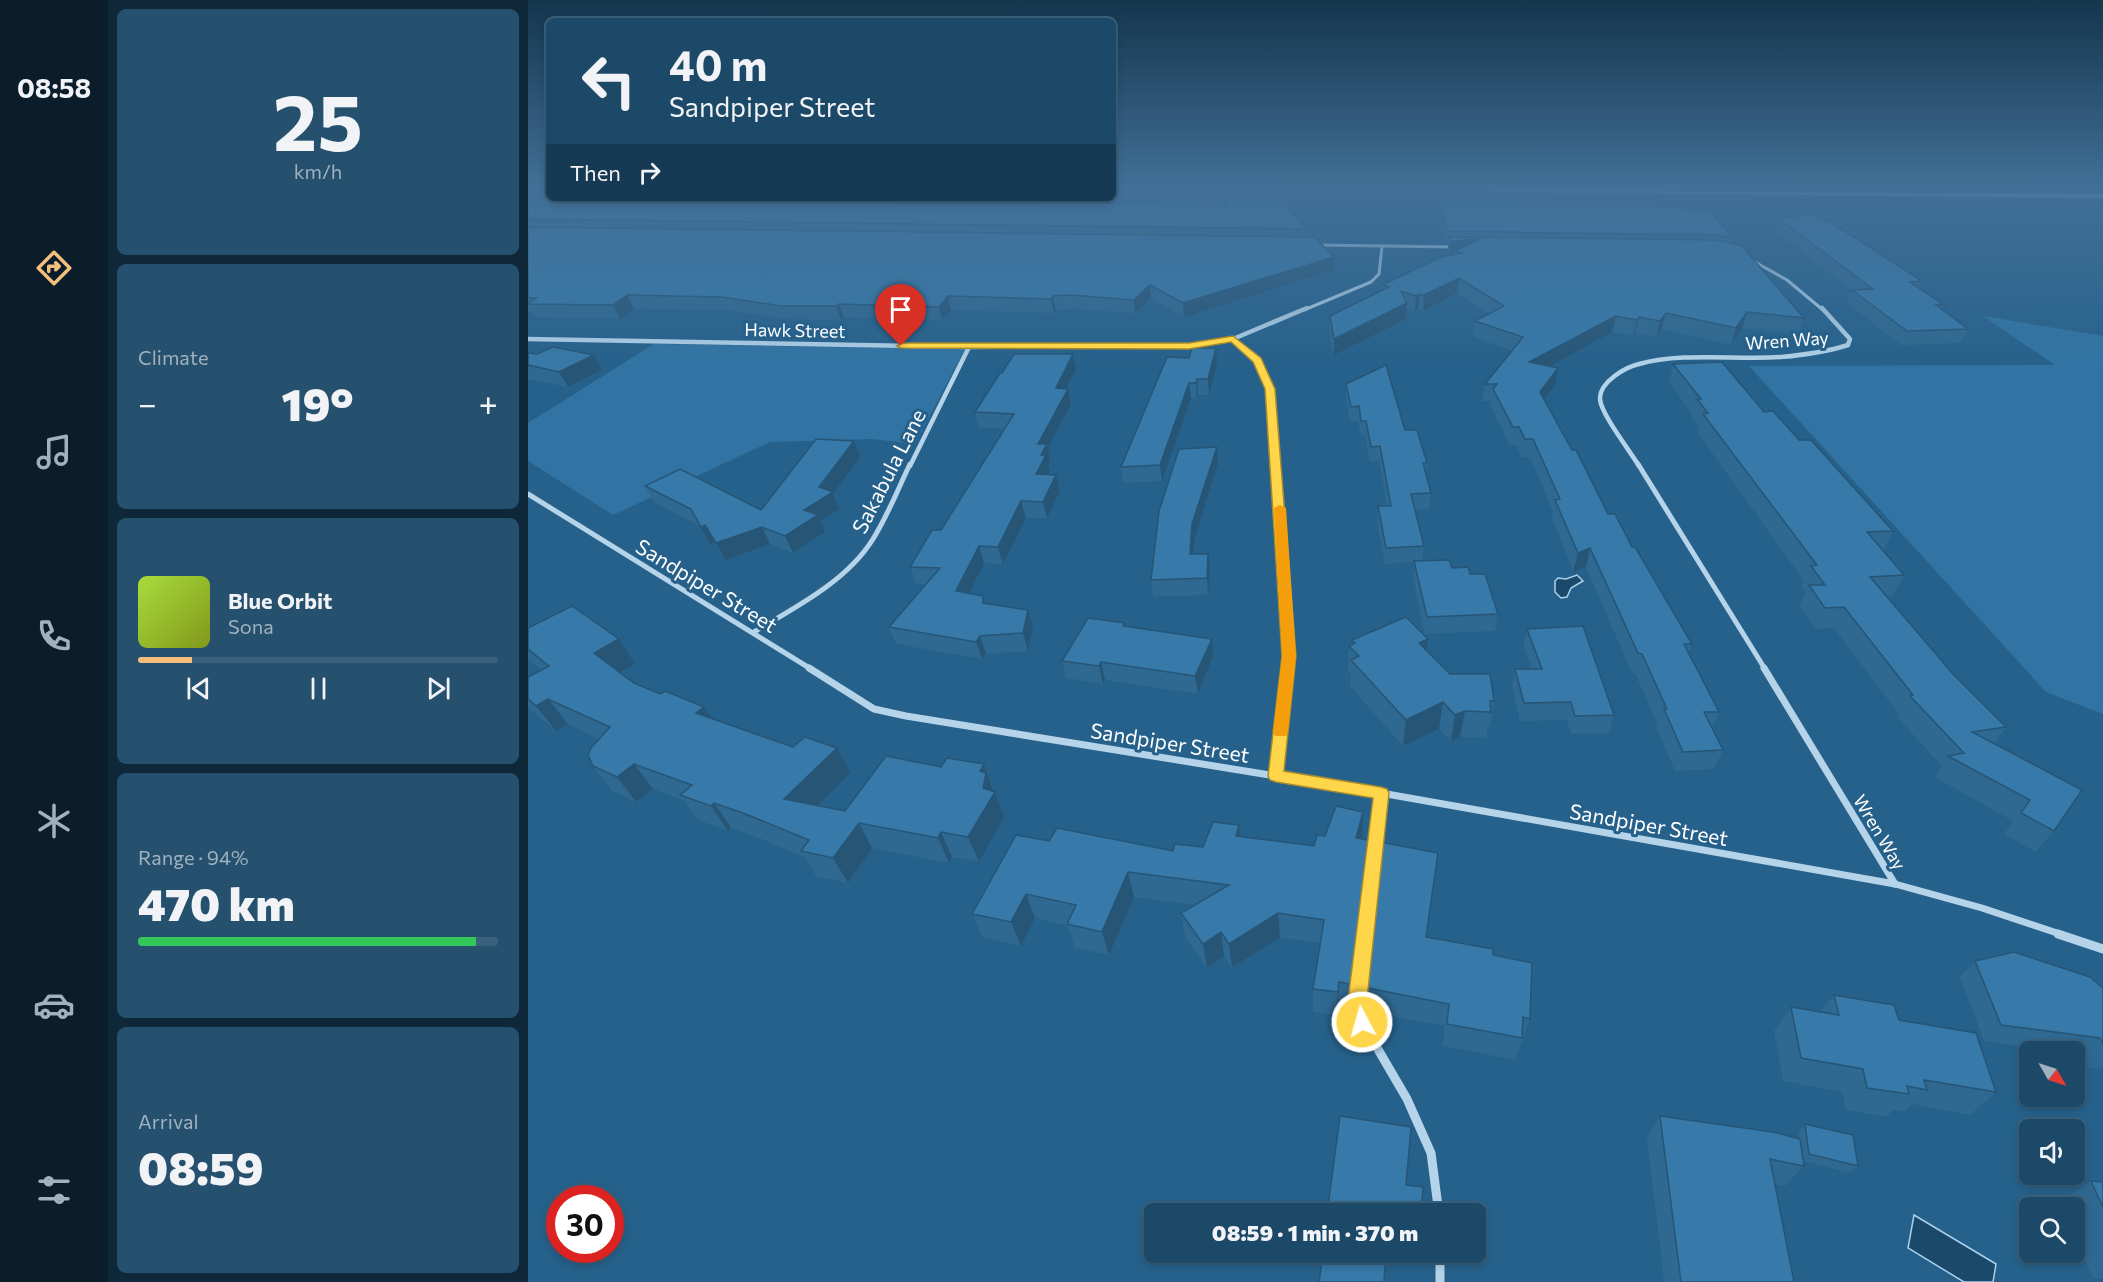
<!DOCTYPE html>
<html lang="en">
<head>
<meta charset="utf-8">
<style>
  body { margin:0; font-family:Commissioner,sans-serif; background:#25506e; color:#f1f3f6; height:100vh; display:flex; flex-direction:column; font-size:22px; white-space:nowrap }
  * { box-sizing:border-box; margin:0 }
  p { font-size:20px; color:#a0b2c0 }
  .icon { flex:none; width:33px; height:33px; fill:none; stroke:currentColor; stroke-width:2; stroke-linecap:round; stroke-linejoin:round }
  .map { position:relative; flex:1; overflow:hidden }
  .side { display:flex; flex-direction:column; gap:9px; padding:9px; background:#0f2839; width:420px }
  .side>* { flex:none }
  .top-card { position:absolute; left:18px; top:18px; width:570px; height:183px; border-radius:9px; box-shadow:0 3px 9px #0003,0 0 0 2px #3a617c; background:#1c4968; color:#f1f3f6; overflow:hidden }
  .needle { width:39px; rotate:129deg }
  .fabs { position:absolute; left:1491px; top:1041px; display:grid; gap:12px }
  .fabs a { display:grid; place-items:center; width:66px; height:66px; border-radius:9px; background:#1c4968; box-shadow:0 3px 9px #0003,0 0 0 2px #3a617c; font-size:30px }
  .speed { position:absolute; left:18px; top:1185px; display:flex; gap:12px; font-size:30px; font-weight:700; text-align:center }
  .speed>* { display:grid; place-content:center; width:78px; height:78px; border-radius:50%; background:#1c4968; box-shadow:0 3px 9px #0003,0 0 0 2px #3a617c; line-height:1 }
  .speed .limit { border:9px solid #d22; background:#fff; color:#111 }
  .pin { position:absolute; display:grid; place-items:center; width:51px; height:51px; color:#fff; margin:-62px -26px; border-radius:50% 50% 50% 0; rotate:-45deg; box-shadow:0 0 6px #0007 }
  .pin .icon { rotate:45deg }
  .me { position:absolute; width:66px; margin:-33px; rotate:354deg; stroke-linejoin:round; filter:drop-shadow(0 0 4px #0008) }
  .turn { display:flex; align-items:center; gap:21px; height:126px; padding:0 24px; font-size:27px }
  .turn .icon { width:78px; height:78px; stroke-width:2.5 }
  .turn b { display:block; font-size:42px; line-height:51px }
  .then { display:flex; align-items:center; height:57px; padding:0 24px; background:#0003; gap:12px; font-size:22px }
  .big { font-size:45px; font-weight:800; line-height:1.1 }
  .side .card { flex:1; display:flex; flex-direction:column; justify-content:center; gap:9px; min-width:0; padding:0 21px; border-radius:9px; background:#25506e }
  .side .dial { align-items:center; gap:0 }
  .dial b { font-size:78px; line-height:1 }
  .song { display:flex; align-items:center; gap:18px }
  .cover { width:72px; height:72px; border-radius:9px; background:linear-gradient(135deg,hsl(80 70% 55%),hsl(70 70% 35%)) }
  .played { height:6px; border-radius:3px; background:linear-gradient(90deg,#f3bf7a 15%,#3a617c 15%) }
  .keys { display:flex; justify-content:space-around; direction:ltr }
  .heat { display:flex; justify-content:space-between; align-items:center; font-size:33px; direction:ltr }
  .charge { height:9px; border-radius:4px; background:linear-gradient(90deg,#34c759 94%,#3a617c 0) }
  .trip { position:absolute; left:616px; top:1203px; width:342px; height:60px; border-radius:9px; background:#1c4968; box-shadow:0 3px 9px #0003,0 0 0 2px #3a617c; font-weight:800; line-height:60px; text-align:center }
  main { display:flex; flex:1; min-height:0 }
  .dock { display:flex; flex-direction:column; width:108px; justify-content:space-around; align-items:center; background:#0b1d2a; color:#a0b2c0 }
  .dock .icon { width:42px; height:42px }
  .dock .selected { color:#f3bf7a }
  .dock b { font-size:27px; color:#f1f3f6 }
  .map>svg:first-child { display:block }
</style>
</head>
<body>
<main>
<nav class="dock">
<b>08:58</b>
<svg class="icon selected" aria-label="directions" viewBox="0 0 24 24"><path d="M12 3l9 9-9 9-9-9zM9 14v-3h6M13 9l2 2-2 2"/></svg>
<svg class="icon" aria-label="music" viewBox="0 0 24 24"><path d="M9 18V5l10-2v13"/><circle cx="6" cy="18" r="3"/><circle cx="16" cy="16" r="3"/></svg>
<svg class="icon" aria-label="phone" viewBox="0 0 24 24"><path d="M5 4h4l2 5-3 2q2 4 5 5l2-3 5 2v4C11 20 4 13 5 4z"/></svg>
<svg class="icon" aria-label="climate" viewBox="0 0 24 24"><path d="M12 3v18M4 7l16 10M4 17L20 7"/></svg>
<svg class="icon" aria-label="car" viewBox="0 0 24 24"><path d="M5 17H2v-5l4-1 3-4h7l3 4 3 1v5h-3M9 17h6M6 11h13"/><circle cx="7" cy="17" r="2"/><circle cx="17" cy="17" r="2"/></svg>
<svg class="icon" aria-label="filters" viewBox="0 0 24 24"><path d="M4 7h16M4 17h16"/><circle cx="9" cy="7" r="2"/><circle cx="15" cy="17" r="2"/></svg>
</nav>
<section class="side">
<div class="card dial"><b>25</b><p>km/h</p></div>
<div class="card"><p>Climate</p>
<div class="heat"><a>−</a><b class="big">19°</b><a>+</a></div>
</div>
<div class="card">
<div class="song"><i class="cover"></i><div><b>Blue Orbit</b><p>Sona</p></div></div>
<div class="played"></div>
<div class="keys"><svg class="icon" aria-label="previous" viewBox="0 0 24 24"><path d="M18 5L8 12l10 7zM5 5v14"/></svg><svg class="icon" aria-label="pause" viewBox="0 0 24 24"><path d="M8 5v14M16 5v14"/></svg><svg class="icon" aria-label="next" viewBox="0 0 24 24"><path d="M6 5l10 7-10 7zM19 5v14"/></svg></div>
</div>
<div class="card"><p>Range · 94%</p><b class="big">470 km</b><div class="charge"></div></div>
<div class="card"><p>Arrival</p><b class="big">08:59</b></div>
</section>
<div class="map">
<svg width="1575" height="1282" viewBox="0 0 1575 1282">
  <rect width="100%" height="100%" fill="#26618b"/>
  <g fill="#3174a3">
    <path d="M1455 316 1575 336V714L1518 692 1221 366 1527 365Z"/>
    <path d="M126 344 437 349 387 444 344 439 242 442 85 515 0 461V423Z"/>
  </g>
  <g fill="#1b496c" stroke="#a9d1ea" stroke-width="1.5">
    <path d="M1049 575 1055 581 1043 588 1039 597 1033 598 1027 592V581L1030 578 1038 579Z"/>
    <path d="M1386 1215 1468 1264 1465 1282H1436L1380 1248Z"/>
  </g>
  <g fill="none" stroke-linecap="round" stroke-linejoin="round">
    <g stroke="#b5d4ea" stroke-width="3">
      <path d="M787 245 926 247"/>
      <path d="M1218 257 1259 280 1295 310"/>
      <path d="M776 310 843 282 851 274 854 247"/>
    </g>
    <g stroke="#b5d4ea" stroke-width="4.5">
      <path d="M0 339 441 347 673 345 705 339 779 308"/>
      <path d="M705 339 729 360 742 389 747 466"/>
      <path d="M382 466 441 347"/>
      <path d="M1111 466C1102 451 1073 414 1072 399 1071 382 1098 367 1111 364 1154 352 1208 360 1253 357 1276 355 1298 352 1320 345L1322 339 1294 308"/>
    </g>
    <g stroke="#b5d4ea" stroke-width="5">
      <path d="M747 464 761 656 760 669"/>
      <path d="M1110 464 1237 669"/>
      <path d="M0 494 283 669"/>
      <path d="M226 632C268 607 319 581 345 539 360 515 370 489 382 464"/>
    </g>
    <g stroke="#b5d4ea" stroke-width="7">
      <path d="M281 668 346 709 378 716 853 793 1367 884 1454 908 1535 935"/>
      <path d="M1236 668 1367 884"/>
      <path d="M748 776 760 668"/>
      <path d="M836 935 853 793"/>
    </g>
    <g stroke="#b5d4ea" stroke-width="9">
      <path d="M837 934 829 1000 834 1022 879 1099 903 1153 911 1214"/>
      <path d="M1530 934 1575 949"/>
      <path d="M912 1252V1282"/>
    </g>
    <path fill="#fcfefe" fill-rule="evenodd" d="M963 190 1575 194V198L967 192Z"/>
  </g>
  <g fill="#2f6890">
    <path d="M0 193 21 198H213V199L779 229V237L806 257V270L656 317 623 298 607 313 546 309 528 310 526 313 423 310 414 320 316 317 313 320 258 319 199 310 106 309 92 319 7 317 4 312H0Z"/>
    <path d="M913 205 1125 206 1205 238 1203 243 1276 318 1270 334 1214 328 1203 345 1133 329 1128 337 1107 333 1105 336 1084 332 1022 366 1030 368 1027 385 1016 399 1080 514 1104 547 1164 644 1161 653 1191 712 1184 728 1195 750 1186 769 1147 771 1129 729 1130 725 1107 673H1104L1058 567 1045 572 1024 518 1025 512 1002 457H994L988 445H982L962 406 963 401H954L957 384 984 351 945 337 947 321 961 314 929 293 895 311 890 309 887 312 878 309V319L806 355 801 332 802 316 854 291V285L921 256 920 251V244H918L912 217Z"/>
    <path d="M1251 219 1394 281 1391 288 1416 305 1414 310 1440 329 1433 343 1373 345 1319 303 1324 290 1247 231Z"/>
    <path d="M688 348 689 363 681 395H670L669 398H663L634 481 595 483 593 467 661 358Z"/>
    <path d="M0 353 9 354 66 355 74 370 40 387 0 379Z"/>
    <path d="M1145 364 1236 412 1271 440 1365 531 1355 551 1376 575 1365 596H1359L1425 674 1478 727 1466 744 1526 831 1508 852 1476 834 1485 821 1406 777 1414 766 1369 717 1371 714 1306 628 1288 629 1271 606 1278 592 1273 586 1276 581 1169 432 1171 427 1163 417 1164 414 1141 382Z"/>
    <path d="M548 369 538 389 543 404 520 448 522 460 520 464 522 471 520 475 532 491 519 518H498L475 564 456 563 441 593 458 604 500 610 505 627 500 651 458 654 454 659 368 644 361 627 398 584H388L382 567 413 530 477 429 451 428 447 412Z"/>
    <path d="M818 384 877 430 899 463 898 473 903 493 901 509H887L896 546 894 561 942 574 970 614 967 631 897 634 885 578 886 562 857 564 849 522 850 506H859L851 461 842 462 837 435 833 436 830 421H822L818 399Z"/>
    <path d="M326 441 332 457 305 494 311 509 293 521 297 532 265 553 242 544 197 560 186 542 182 544 172 526 126 502 117 486 233 510Z"/>
    <path d="M690 463 666 541 665 554H680L682 571 680 595 625 597 623 580Z"/>
    <path d="M598 627 685 656 670 694 577 680 575 684 538 678 534 661Z"/>
    <path d="M0 628 91 639 107 664 92 673 106 683 132 694 176 707 184 719 322 773 290 806 317 811 413 767 456 764 465 789V792L476 817 451 862 424 857 421 863 344 848 320 883 288 876 277 857 231 838 203 828 200 831 170 820 156 801 125 789 108 802 84 791 65 766 71 739 40 724 28 731 4 711 0 706V677L14 670 3 662 0 658Z"/>
    <path d="M999 629 1086 715 1081 733 1043 734 1039 720 992 721 984 687 987 669H1004L995 646Z"/>
    <path d="M824 640 899 650 922 674 966 701 962 727H960L958 738 932 737 923 741 911 729 875 746 822 686 823 674 820 672 821 646 824 644Z"/>
    <path d="M712 837 786 846 833 839 839 865 825 981V985L824 1008 810 1006 809 1015 785 1012V989L792 943 752 938 704 967 696 956 679 968 657 937 653 913 667 905 606 897 581 955 547 948 540 926 507 918 493 946 455 938 444 914 521 841 645 851 675 847Z"/>
    <path d="M898 937 965 955 1002 1019 987 1060 915 1046 916 1026 838 1011 836 1000 837 977Z"/>
    <path d="M1447 961 1575 988V1069L1559 1067 1553 1054 1546 1053V1052H1535L1456 1041 1432 977Z"/>
    <path d="M1306 995 1371 1020 1468 1092 1442 1115 1384 1104 1376 1112 1365 1110 1358 1117 1318 1110 1314 1092 1255 1081 1246 1031 1263 1007 1292 1012Z"/>
    <path d="M1132 1116 1271 1138 1270 1132 1277 1124 1330 1166 1322 1173 1275 1161 1276 1166 1257 1186 1247 1184 1266 1282H1136L1119 1138Z"/>
    <path d="M1563 1181 1575 1182V1279L1565 1278 1546 1235V1208H1535L1532 1201Z"/>
    <path d="M795 1252H872L871 1258 858 1256Z"/>
    <path d="M872 1252H888L887 1255Z"/>
  </g>
  <g fill="#265576">
    <path d="M953 238 927 251 926 256 921 257 922 242Z"/>
    <path d="M806 257V270L656 317 655 303Z"/>
    <path d="M931 278 929 293 895 311 896 295Z"/>
    <path d="M622 285 623 298 607 313 606 300Z"/>
    <path d="M892 294 890 309 887 312 888 296Z"/>
    <path d="M99 295 106 309 92 319 85 305Z"/>
    <path d="M420 296 423 310 414 320 411 307Z"/>
    <path d="M525 296 528 310 526 313 523 299Z"/>
    <path d="M879 303 878 319 806 355V339Z"/>
    <path d="M311 304 316 317 313 320 308 306Z"/>
    <path d="M1219 312 1214 328 1203 345 1208 328Z"/>
    <path d="M1138 313 1133 329 1128 337 1132 321Z"/>
    <path d="M1088 316 1084 332 999 379 1001 362Z"/>
    <path d="M1111 317 1107 333 1105 336 1109 320Z"/>
    <path d="M688 348 689 363 681 395 680 379Z"/>
    <path d="M545 354 548 369 531 404 528 388Z"/>
    <path d="M66 355 74 370 40 387 31 372Z"/>
    <path d="M1030 368 1027 385 1009 409 1012 392Z"/>
    <path d="M669 379 670 395 669 398 668 383Z"/>
    <path d="M661 383 663 398 634 481 632 465Z"/>
    <path d="M540 389 543 404 520 448 522 460 520 464 522 471 511 491 508 474 510 444Z"/>
    <path d="M326 441 332 457 305 494 311 509 293 521 297 532 265 553 257 536Z"/>
    <path d="M689 447 690 463 666 541 664 571 662 554 664 524Z"/>
    <path d="M528 475 532 491 519 518 515 502Z"/>
    <path d="M493 501 498 518 475 564 470 547Z"/>
    <path d="M177 525 186 542 182 544 173 527Z"/>
    <path d="M234 527 242 544 197 560 188 543Z"/>
    <path d="M451 546 456 563 434 608 428 591Z"/>
    <path d="M1062 548 1058 567 1045 572 1050 553Z"/>
    <path d="M680 554 682 571 680 595 679 578Z"/>
    <path d="M500 610 505 627 500 651 495 633Z"/>
    <path d="M452 636 458 654 454 659 448 642Z"/>
    <path d="M91 639 107 664 83 678 66 653Z"/>
    <path d="M684 639 685 656 670 694 667 676Z"/>
    <path d="M900 639 897 665 891 643Z"/>
    <path d="M573 662 577 680 575 684 571 666Z"/>
    <path d="M20 699 40 724 28 731 8 706Z"/>
    <path d="M915 702 911 729 875 746 878 720Z"/>
    <path d="M176 707 192 732 168 713Z"/>
    <path d="M937 711 932 737 923 741 927 715Z"/>
    <path d="M309 748 322 773 272 824 256 799Z"/>
    <path d="M106 764 125 789 108 802 89 777Z"/>
    <path d="M456 764 466 794 467 792 476 817 451 862 440 837 455 788 452 771Z"/>
    <path d="M186 803 203 828 200 831 183 806Z"/>
    <path d="M835 812 834 837 827 862 828 838Z"/>
    <path d="M331 823 344 848 320 883 305 858Z"/>
    <path d="M711 825 713 849 708 836Z"/>
    <path d="M413 832 424 857 421 863 410 838Z"/>
    <path d="M840 840 839 865 824 985V976Z"/>
    <path d="M600 872 606 897 581 955 574 932Z"/>
    <path d="M498 894 507 918 493 946 483 922Z"/>
    <path d="M750 913 752 938 704 967 701 944Z"/>
    <path d="M693 932 696 956 679 968 675 944Z"/>
    <path d="M811 982 810 1006 809 1015 810 992Z"/>
  </g>
  <g fill="#3779a8" stroke="#265576" stroke-width="1.5">
    <path d="M0 193H21V198H199L198 199 248 200 246 201 478 205 533 202 698 206 700 201 707 200 752 201 779 229 0 219Z"/>
    <path d="M913 205 1125 206 1181 210 1205 238 1187 235 919 231Z"/>
    <path d="M1281 214 1304 223 1394 281 1382 282 1416 305H1408L1440 329 1379 331 1324 290 1345 289 1251 219Z"/>
    <path d="M0 227 787 237 806 257 655 303 622 285 606 300 544 295 525 296 523 299 420 296 411 307 311 304 308 306H253L194 297 99 295 85 305 0 304 8 298H0Z"/>
    <path d="M921 237 1187 240 1204 243 1214 246 1276 318 1219 312 1208 328 1138 313 1132 321 1111 317 1109 320 1088 316 1001 362 1030 368 1012 392 1044 450H1048L1080 514H1087L1104 547H1107L1164 644H1156L1191 712H1176L1195 750 1155 752 1136 709H1139L1114 654 1110 653 1062 548 1050 553 1027 500 1032 499 1005 439H997L991 427H985L965 389 969 384H957L995 337 947 321 976 306 931 278 896 295 892 294 888 296 873 291 879 303 806 339 802 316 861 287 854 285 913 257 933 253 927 251 953 238 922 242Z"/>
    <path d="M25 347 66 355 31 372 0 365V353L9 354Z"/>
    <path d="M664 348H688L680 379H669L668 383H661L632 465 593 467 639 357 661 358Z"/>
    <path d="M486 354H545L528 388 540 389 510 444H519L513 455H518L508 474 528 475 515 502 493 501 470 547 451 546 428 591 455 596V603L500 610 495 633 452 636 448 642 361 627 412 568 382 567 404 530H413L486 414 447 412 472 373H474Z"/>
    <path d="M1194 362 1236 412 1245 411 1271 440H1283L1365 531 1339 532 1376 575 1342 577 1425 674 1478 727 1444 732 1554 790 1526 831 1493 813 1502 800 1420 756 1436 753 1382 696 1385 695 1316 607 1297 608 1281 585H1297L1283 566 1289 565 1175 414 1180 413 1169 399H1173L1145 364Z"/>
    <path d="M858 365 877 430H889L899 463H895L903 493 883 494 896 546 858 548 850 506H863L852 446 843 447 838 421H833L831 406 823 407 818 384Z"/>
    <path d="M288 439 326 441 291 487 305 492 276 510 290 515 257 536 234 527 188 543 177 525 173 527 163 509 117 486 152 469 233 510Z"/>
    <path d="M689 447 664 524 662 554H680L679 578 623 580 631 511 651 449Z"/>
    <path d="M921 560 924 568 940 567 942 574H957L970 614 899 617 886 561Z"/>
    <path d="M44 606 91 639 66 653 106 683 132 694 137 691 176 707 168 713 265 747 277 737 309 748 256 799 317 811 358 756 413 767 419 758 456 764 452 771 458 773 455 788 467 792 440 837 413 832 410 838 331 823 305 858 273 851 281 840 215 813 186 803 183 806 152 795 164 785 106 764 89 777 65 766 60 755 63 748 82 727 20 699 8 706 0 699V677L21 666 0 649V628Z"/>
    <path d="M878 617 900 639 891 643 922 674H962L966 701H962L963 712 937 711 927 715 915 702 878 720 823 660 831 656 821 646 827 643 824 640Z"/>
    <path d="M560 618 597 623 595 626 684 639 667 676 573 662 571 666 534 661Z"/>
    <path d="M1055 626 1086 715 1047 716 1043 702 996 703 987 669H1014L999 629Z"/>
    <path d="M808 806 835 812 828 838 840 840 824 976 825 985 811 982 810 992 785 989 796 920 750 913 701 944 693 932 675 944 653 913 701 885 600 872 574 932 539 924 548 905 498 894 483 922 444 914 488 835 521 841 529 828 645 851 647 844 675 847 685 822 711 825 708 836 786 846 789 835 797 836Z"/>
    <path d="M852 842 910 853 898 937 965 949V955L1004 963 1002 1019 995 1017 994 1038 919 1024 921 1004 840 988 837 977Z"/>
    <path d="M1486 952 1562 977 1575 988V1044L1572 1038 1473 1025 1447 961Z"/>
    <path d="M1306 995 1366 1005 1371 1020 1448 1033 1468 1092 1396 1080 1399 1090 1379 1086 1381 1094 1339 1088 1335 1069 1273 1058 1263 1007 1311 1015Z"/>
    <path d="M812 1116 883 1127 878 1185 895 1187 893 1214H799Z"/>
    <path d="M1132 1116 1245 1132 1272 1139 1276 1166 1242 1159 1266 1282H1153Z"/>
    <path d="M1277 1124 1325 1135 1330 1166 1281 1154Z"/>
    <path d="M1563 1181 1575 1182V1207Z"/>
    <path d="M795 1252H858L856 1282H791Z"/>
  </g>
  <linearGradient id="sky" x2="0" y2="1"><stop stop-color="#15354c"/><stop offset="0.51" stop-color="#417098"/><stop offset="1" stop-color="#417098" stop-opacity="0"/></linearGradient>
  <rect width="1575" height="369" fill="url(#sky)"/>
  <path fill="#ffd54a" stroke="#a68a30" stroke-width="1.5" d="M705 336 733 358 747 389 768 656 756 771 853 787 859 789 861 793 839 1000 843 1022 841 1029 834 1032 827 1029 820 1000 845 798 748 782 742 780 740 776 754 656 737 389 725 362 703 342 661 349 373 348 369 346 373 343H661Z"/>
  <path fill="#f59e0b" d="M752 505 758 508 768 656 760 732 758 736H747L745 732 754 656 746 508Z"/>
  <g text-anchor="middle" dominant-baseline="central" stroke-width="6" stroke-linejoin="round" paint-order="stroke">
    <g font-size="18" fill="#fff" stroke="#26618b">
      <text transform="translate(267 330) rotate(1)">Hawk Street</text>
      <text transform="translate(1259 340) rotate(-4)">Wren Way</text>
      <text transform="translate(1352 832) rotate(59)">Wren Way</text>
    </g>
    <g font-size="21" fill="#fff" stroke="#26618b">
      <text transform="translate(360 471) rotate(-63)">Sakabula Lane</text>
      <text transform="translate(179 585) rotate(31)">Sandpiper Street</text>
      <text transform="translate(642 742) rotate(9)">Sandpiper Street</text>
      <text transform="translate(1121 824) rotate(10)">Sandpiper Street</text>
    </g>
  </g>
</svg>
<div class="fabs">
<a><svg class="needle" viewBox="-14 -14 28 28"><path d="M0-13l5 13h-10z" fill="#e53935"/><path d="M0 13l5-13h-10z" fill="#a0b2c0"/></svg></a>
<a><svg class="icon" aria-label="sound" viewBox="0 0 24 24"><path d="M4 9h4l5-4v14l-5-4H4zM17 9q2 3 0 6"/></svg></a>
<a><svg class="icon" aria-label="search" viewBox="0 0 24 24"><circle cx="10" cy="10" r="6"/><path d="M15 15l6 6"/></svg></a>
</div>
<div class="speed"><div class="limit">30</div></div>
<div class="pin" style="left:373px;top:346px;background:#d93025"><svg class="icon" aria-label="arrive" viewBox="0 0 24 24"><path d="M6 21V4h12l-3 4 3 4H6"/></svg></div>
<svg class="me" style="left:834px;top:1022px" viewBox="-20 -20 40 40"><circle r="17" fill="#ffd54a" stroke="#fff" stroke-width="3"/><path d="M0-11L8 9 0 5-8 9z" fill="#fff"/></svg>
<div class="trip">08:59 · 1 min · 370 m</div>
<div class="top-card">
<div class="turn"><svg class="icon" aria-label="left" viewBox="0 0 24 24"><path d="M17 20v-9H6M10 6l-5 5 5 5"/></svg><div><b>40 m</b>Sandpiper Street</div></div>
<div class="then">Then<svg class="icon" aria-label="right" viewBox="0 0 24 24"><path d="M7 20v-9h11M14 6l5 5-5 5"/></svg></div>
</div>
</div>
</main>
</body>
</html>
